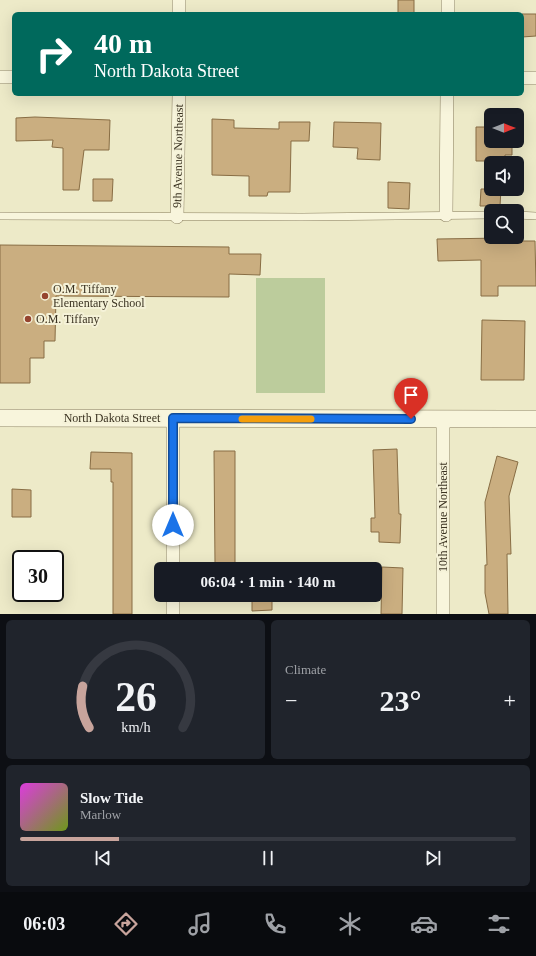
<!DOCTYPE html>
<html lang="en">
<head>
<meta charset="utf-8">
<style>
  body { margin:0; font-family:"Times New Roman",serif; background:#20242c; color:#f1f3f6; height:100vh; display:flex; flex-direction:column; font-size:15px; white-space:nowrap }
  * { box-sizing:border-box; margin:0 }
  p { font-size:13px; color:#9ea1a6 }
  .icon { flex:none; width:22px; height:22px; fill:none; stroke:currentColor; stroke-width:2; stroke-linecap:round; stroke-linejoin:round }
  .map { position:relative; height:614px; overflow:hidden }
  .drawer { display:flex; flex-direction:column; gap:6px; padding:6px; background:#0d0f14; flex:1 }
  .drawer>* { flex:none }
  .guide { position:absolute; left:12px; top:12px; width:512px; height:84px; border-radius:6px; box-shadow:0 4px 16px #0002; background:#00695c; color:#fff; overflow:hidden }
  .needle { width:26px; rotate:90deg }
  .buttons { position:absolute; left:484px; top:108px; display:grid; gap:8px }
  .buttons a { display:grid; place-items:center; width:40px; height:40px; border-radius:6px; background:#171b24; box-shadow:0 4px 16px #0002; font-size:20px }
  .speed { position:absolute; left:12px; top:550px; display:flex; gap:8px; font-size:20px; font-weight:700; text-align:center }
  .speed>* { display:grid; place-content:center; width:52px; height:52px; border-radius:50%; background:#171b24; box-shadow:0 4px 16px #0002; line-height:1 }
  .speed .limit { border:2px solid #111; border-radius:6px; background:#fff; color:#111 }
  .pin { position:absolute; display:grid; place-items:center; width:34px; height:34px; color:#fff; margin:-41px -17px; border-radius:50% 50% 50% 0; rotate:-45deg; box-shadow:0 0 4px #0007 }
  .pin .icon { rotate:45deg }
  .me { position:absolute; width:44px; margin:-22px; rotate:0deg; stroke-linejoin:round; filter:drop-shadow(0 0 3px #0008) }
  .turn { display:flex; align-items:center; gap:14px; height:84px; padding:0 16px; font-size:18px }
  .turn .icon { width:52px; height:52px; stroke-width:2.5 }
  .turn b { display:block; font-size:28px; line-height:34px }
  .big { font-size:30px; font-weight:700; line-height:1.1 }
  .drawer .tile { flex:1; display:flex; flex-direction:column; justify-content:center; gap:6px; min-width:0; padding:0 14px; border-radius:6px; background:#20242c }
  .drawer .dial { align-items:center; gap:0 }
  .dial svg { height:104px; overflow:visible; fill:none; stroke:#363941; stroke-width:7; stroke-linecap:round; text-anchor:middle }
  .dial text { fill:#f1f3f6; stroke:none }
  .song { display:flex; align-items:center; gap:12px }
  .cover { width:48px; height:48px; border-radius:6px; background:linear-gradient(135deg,hsl(300 70% 55%),hsl(80 70% 35%)) }
  .played { height:4px; border-radius:2px; background:linear-gradient(90deg,#c8a49c 20%,#363941 20%) }
  .keys { display:flex; justify-content:space-around; direction:ltr }
  .heat { display:flex; justify-content:space-between; align-items:center; font-size:22px; direction:ltr }
  .drawer .tiles { flex:1; display:grid; gap:6px; grid-template-columns:1fr 1fr }
  .tile:last-child { grid-column:span 2 }
  .trip { position:absolute; left:154px; top:562px; width:228px; height:40px; border-radius:6px; background:#171b24; box-shadow:0 4px 16px #0002; font-weight:700; line-height:40px; text-align:center }
  .tab-bar { display:flex; height:64px; justify-content:space-around; align-items:center; background:#090b0e; color:#9ea1a6 }
  .tab-bar .icon { width:28px; height:28px }
  .tab-bar .on { color:#c8a49c }
  .tab-bar b { font-size:18px; color:#f1f3f6 }
  .map>svg:first-child { display:block }
</style>
</head>
<body>
<div class="map">
<svg width="536" height="614" viewBox="0 0 536 614">
  <rect width="100%" height="100%" fill="#edeac8"/>
  <rect fill="#bccc9c" x="256" y="278" width="69" height="115"/>
  <g fill="#caae80" stroke="#886d44">
    <rect x="398" y="0" width="16" height="14"/>
    <path d="M522 14H536V36L522 37Z"/>
    <path d="M35 117 110 120 109 150H84L79 190H63V148L52 147 53 140 16 141V118Z"/>
    <path d="M212 119 234 120V128L279 129V122H310L309 141H291L290 192H268L267 196H249V176L212 175Z"/>
    <path d="M334 122 381 123 380 160 357 159 358 148 333 147Z"/>
    <path d="M476 127H491V141H512V155H505V161H476Z"/>
    <path d="M93 179H113L112 201H93Z"/>
    <path d="M388 182 410 183 409 209 388 208Z"/>
    <path d="M481 189H501L500 206H480Z"/>
    <path d="M503 238V241H535L536 286H498V296H481V260L438 261 437 239Z"/>
    <path d="M0 245 229 247V254H261L260 275 229 274V297L56 296 55 341H44V358H30V383H0Z"/>
    <path d="M482 320 525 321 524 380H481Z"/>
    <path d="M397 449 399 514H401L400 543 379 542V532H371V518H375L373 450Z"/>
    <path d="M214 451H235V564H215Z"/>
    <path d="M91 452 132 453V614H113V482H111V469H90Z"/>
    <path d="M497 456 518 462 509 496 511 554H507L508 614H489L485 593V565H487L485 502Z"/>
    <path d="M12 489 31 490V517H12Z"/>
    <path d="M382 567 403 568 402 614H381Z"/>
    <path d="M252 595H272V610L252 611Z"/>
  </g>
  <g fill="none" stroke-linecap="round" stroke-linejoin="round">
    <defs>
      <g id="service">
        <path d="M517 215 536 216"/>
        <path d="M0 216 302 217 491 215"/>
      </g>
      <g id="minor">
        <path d="M179 14V0"/>
        <path d="M448 14V0"/>
        <path d="M0 77H14"/>
        <path d="M522 78H536"/>
        <path d="M446 215 447 94"/>
        <path d="M177 217 179 94"/>
        <path d="M443 419V614"/>
        <path d="M173 569V418"/>
        <path d="M173 614V595"/>
      </g>
      <path id="tertiary" d="M0 418 536 419"/>
    </defs>
    <use href="#service" stroke="#897e5e" stroke-width="8"/>
    <use href="#minor" stroke="#897e5e" stroke-width="14"/>
    <use href="#tertiary" stroke="#897e5e" stroke-width="18"/>
    <use href="#service" stroke="#f8f5dc" stroke-width="7"/>
    <use href="#minor" stroke="#f8f5dc" stroke-width="13"/>
    <use href="#tertiary" stroke="#f8f5dc" stroke-width="17"/>
  </g>
  <g fill="none" stroke-linecap="round" stroke-linejoin="round">
    <defs>
      <path id="route" d="M173 525V418L411 419"/>
    </defs>
    <use href="#route" stroke="#114b97" stroke-width="10"/>
    <use href="#route" stroke="#1a73e8" stroke-width="7"/>
    <path stroke="#f59e0b" stroke-width="7" d="M242 419H311"/>
  </g>
  <g fill="#96442f" stroke="#f5f2d8" stroke-width="1.5">
    <circle cx="45" cy="296" r="4"/>
    <circle cx="28" cy="319" r="4"/>
  </g>
  <g text-anchor="middle" dominant-baseline="central" stroke-width="4" stroke-linejoin="round" paint-order="stroke">
    <g font-size="12" fill="#3a3221" stroke="#f5f2d8">
      <text transform="translate(178 156) rotate(-89)">9th Avenue Northeast</text>
      <text x="112" y="418">North Dakota Street</text>
      <text transform="translate(443 517) rotate(-90)">10th Avenue Northeast</text>
    </g>
    <g font-size="12" fill="#3a3221" stroke="#f5f2d8" text-anchor="start">
      <text x="53" y="289">O.M. Tiffany<tspan x="53" dy="14">Elementary School</tspan></text>
      <text x="36" y="319">O.M. Tiffany</text>
    </g>
  </g>
</svg>
<div class="buttons">
<a><svg class="needle" viewBox="-14 -14 28 28"><path d="M0-13l5 13h-10z" fill="#e53935"/><path d="M0 13l5-13h-10z" fill="#9ea1a6"/></svg></a>
<a><svg class="icon" aria-label="sound" viewBox="0 0 24 24"><path d="M4 9h4l5-4v14l-5-4H4zM17 9q2 3 0 6"/></svg></a>
<a><svg class="icon" aria-label="search" viewBox="0 0 24 24"><circle cx="10" cy="10" r="6"/><path d="M15 15l6 6"/></svg></a>
</div>
<div class="speed"><div class="limit">30</div></div>
<div class="pin" style="left:411px;top:419px;background:#d93025"><svg class="icon" aria-label="arrive" viewBox="0 0 24 24"><path d="M6 21V4h12l-3 4 3 4H6"/></svg></div>
<svg class="me" style="left:173px;top:525px" viewBox="-20 -20 40 40"><circle r="19" fill="#fff"/><path d="M0-13L10 11 0 6-10 11z" fill="#1a73e8"/></svg>
<div class="trip">06:04 · 1 min · 140 m</div>
<div class="guide">
<div class="turn"><svg class="icon" aria-label="right" viewBox="0 0 24 24"><path d="M7 20v-9h11M14 6l5 5-5 5"/></svg><div><b>40 m</b>North Dakota Street</div></div>
</div>
</div>
<section class="drawer">
<div class="tiles">
<div class="tile dial"><svg viewBox="0 0 100 80">
<path d="M14 69A42 42 0 1 1 86 69"/>
<path d="M14 69A42 42 0 0 1 9 37" stroke="#c8a49c"/>
<text x="50" y="56" font-size="32" font-weight="700">26</text>
<text x="50" y="72" font-size="11">km/h</text>
</svg></div>
<div class="tile"><p>Climate</p>
<div class="heat"><a>−</a><b class="big">23°</b><a>+</a></div>
</div>
<div class="tile">
<div class="song"><i class="cover"></i><div><b>Slow Tide</b><p>Marlow</p></div></div>
<div class="played"></div>
<div class="keys"><svg class="icon" aria-label="previous" viewBox="0 0 24 24"><path d="M18 5L8 12l10 7zM5 5v14"/></svg><svg class="icon" aria-label="pause" viewBox="0 0 24 24"><path d="M8 5v14M16 5v14"/></svg><svg class="icon" aria-label="next" viewBox="0 0 24 24"><path d="M6 5l10 7-10 7zM19 5v14"/></svg></div>
</div>
</div>
</section>
<nav class="tab-bar">
<b>06:03</b>
<svg class="icon on" aria-label="directions" viewBox="0 0 24 24"><path d="M12 3l9 9-9 9-9-9zM9 14v-3h6M13 9l2 2-2 2"/></svg>
<svg class="icon" aria-label="music" viewBox="0 0 24 24"><path d="M9 18V5l10-2v13"/><circle cx="6" cy="18" r="3"/><circle cx="16" cy="16" r="3"/></svg>
<svg class="icon" aria-label="phone" viewBox="0 0 24 24"><path d="M5 4h4l2 5-3 2q2 4 5 5l2-3 5 2v4C11 20 4 13 5 4z"/></svg>
<svg class="icon" aria-label="climate" viewBox="0 0 24 24"><path d="M12 3v18M4 7l16 10M4 17L20 7"/></svg>
<svg class="icon" aria-label="car" viewBox="0 0 24 24"><path d="M5 17H2v-5l4-1 3-4h7l3 4 3 1v5h-3M9 17h6M6 11h13"/><circle cx="7" cy="17" r="2"/><circle cx="17" cy="17" r="2"/></svg>
<svg class="icon" aria-label="filters" viewBox="0 0 24 24"><path d="M4 7h16M4 17h16"/><circle cx="9" cy="7" r="2"/><circle cx="15" cy="17" r="2"/></svg>
</nav>
</body>
</html>
